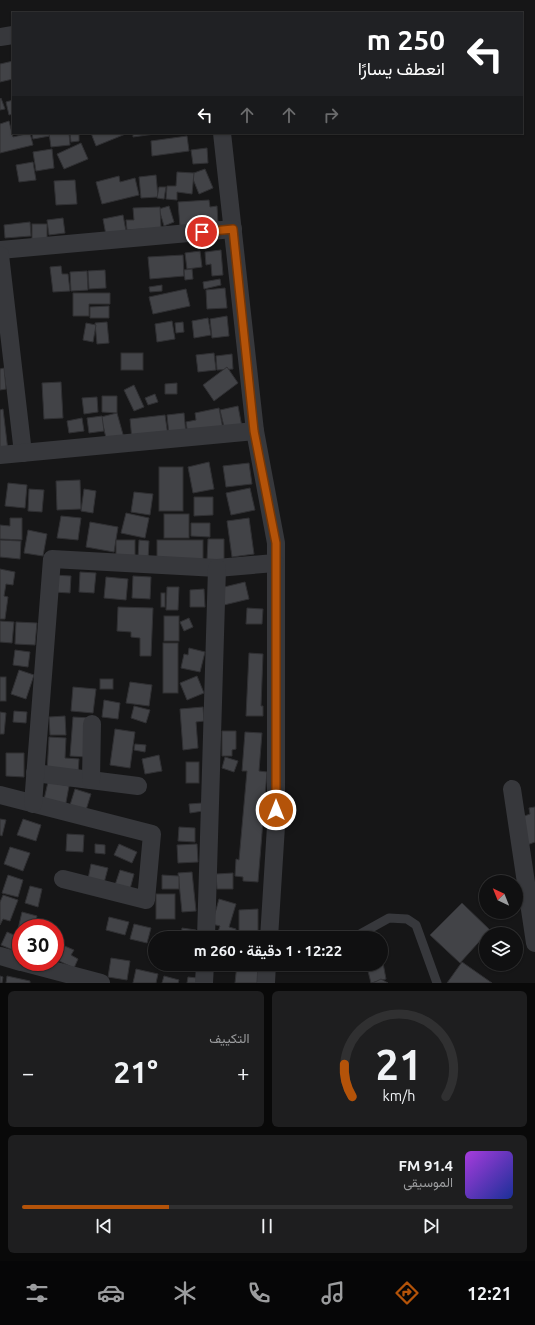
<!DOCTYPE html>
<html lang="ar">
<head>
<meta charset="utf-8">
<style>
  body { margin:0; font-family:Ubuntu,Vazirmatn,sans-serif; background:#1e1e1f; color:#f1f3f6; direction:rtl; height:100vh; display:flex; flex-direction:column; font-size:15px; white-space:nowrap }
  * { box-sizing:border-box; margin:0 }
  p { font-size:13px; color:#9c9d9f }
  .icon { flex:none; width:22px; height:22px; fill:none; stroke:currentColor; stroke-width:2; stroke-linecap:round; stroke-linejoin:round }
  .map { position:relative; height:983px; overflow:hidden; direction:ltr }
  .drawer { display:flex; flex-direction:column; gap:8px; padding:8px; background:#090909; flex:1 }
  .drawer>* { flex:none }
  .top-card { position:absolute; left:12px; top:12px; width:511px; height:122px; border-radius:0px; box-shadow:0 1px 3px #0004,0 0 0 1px #303031; direction:rtl; background:#202124; color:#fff; overflow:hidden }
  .needle { width:26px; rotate:317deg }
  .fabs { position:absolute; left:479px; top:875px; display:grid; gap:8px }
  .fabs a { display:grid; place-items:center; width:44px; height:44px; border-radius:50%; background:#101011; box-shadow:0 1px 3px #0004,0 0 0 1px #303031; font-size:20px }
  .speed { position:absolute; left:12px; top:919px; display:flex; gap:8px; font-size:20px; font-weight:700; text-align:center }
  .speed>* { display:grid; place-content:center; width:52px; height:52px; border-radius:50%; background:#101011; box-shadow:0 1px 3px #0004,0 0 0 1px #303031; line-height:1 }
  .speed .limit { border:6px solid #d22; background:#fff; color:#111 }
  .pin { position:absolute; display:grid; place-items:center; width:34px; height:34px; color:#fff; margin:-17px; border:2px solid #fff; border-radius:50%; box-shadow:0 1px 4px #0007 }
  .me { position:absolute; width:44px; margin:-22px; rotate:0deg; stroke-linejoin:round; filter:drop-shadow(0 0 3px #0008) }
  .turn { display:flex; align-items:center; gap:14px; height:84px; padding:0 12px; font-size:18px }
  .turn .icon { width:52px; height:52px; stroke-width:2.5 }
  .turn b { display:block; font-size:28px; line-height:34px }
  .lanes { display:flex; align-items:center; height:38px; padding:0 12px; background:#0003; justify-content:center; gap:20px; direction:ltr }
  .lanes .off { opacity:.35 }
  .big { font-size:30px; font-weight:600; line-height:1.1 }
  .drawer .card { flex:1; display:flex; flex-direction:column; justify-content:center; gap:6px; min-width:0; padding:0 14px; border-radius:6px; background:#1e1e1f }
  .drawer .dial { align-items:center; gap:0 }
  .dial svg { height:104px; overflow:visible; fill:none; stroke:#303031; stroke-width:7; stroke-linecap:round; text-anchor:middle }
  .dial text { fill:#f1f3f6; stroke:none }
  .song { display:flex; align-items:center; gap:12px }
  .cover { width:48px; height:48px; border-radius:6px; background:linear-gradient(135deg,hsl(280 70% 55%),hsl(230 70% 35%)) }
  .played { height:4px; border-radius:2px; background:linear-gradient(90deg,#b45309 30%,#303031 30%) }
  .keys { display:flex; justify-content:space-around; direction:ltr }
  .heat { display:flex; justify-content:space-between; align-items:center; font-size:22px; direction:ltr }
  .drawer .tiles { flex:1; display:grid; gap:8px; grid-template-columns:1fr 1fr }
  .card:last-child { grid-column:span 2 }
  .trip { position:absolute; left:148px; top:931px; width:240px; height:40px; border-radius:20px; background:#101011; box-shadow:0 1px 3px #0004,0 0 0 1px #303031; font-weight:600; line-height:40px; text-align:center; direction:rtl }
  .dock { display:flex; height:64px; justify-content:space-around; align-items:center; background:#060607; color:#9c9d9f }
  .dock .icon { width:28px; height:28px }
  .dock .current { color:#b45309 }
  .dock b { font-size:18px; color:#f1f3f6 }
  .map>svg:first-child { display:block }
</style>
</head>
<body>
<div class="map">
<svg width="535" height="983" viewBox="0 0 535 983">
  <rect width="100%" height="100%" fill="#161617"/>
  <g fill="#424347" stroke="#303033">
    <path d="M13 61V79L0 82V64Z"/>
    <path d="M1 98 5 109 0 110V99Z"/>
    <path d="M13 100V114L9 115 6 102Z"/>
    <path d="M9 121 13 137 30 133 33 145 0 153V124Z"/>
    <path d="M32 133H50V136L33 139Z"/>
    <path d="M49 133H69L70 145 51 147Z"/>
    <path d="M70 133H79V141L71 142Z"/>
    <path d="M91 133H128L96 146Z"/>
    <path d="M133 133H162L133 137Z"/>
    <path d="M187 136 189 151 152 156 151 141Z"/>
    <path d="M81 143 88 159 64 169 57 154Z"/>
    <path d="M207 148 208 163 193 164 191 150Z"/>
    <path d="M52 149 54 168 36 171 33 152Z"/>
    <path d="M33 162 36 180 19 182 16 165Z"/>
    <path d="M205 169 213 188 199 194 191 174Z"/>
    <path d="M177 172 194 173 192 194 177 192V200L166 199 167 186H176Z"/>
    <path d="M156 175 158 197 141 198 139 177Z"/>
    <path d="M119 176 120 182 135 178 139 195 102 204 96 182Z"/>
    <path d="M75 180 77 204 56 205 54 181Z"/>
    <path d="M159 187H166L164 199 157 198Z"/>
    <path d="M209 200 210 207 217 206 218 224 180 227 178 202Z"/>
    <path d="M169 206 174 222 164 226 159 209Z"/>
    <path d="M160 207 161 228 127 230 126 220H134L133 208Z"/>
    <path d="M123 215 126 231 106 235 103 219Z"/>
    <path d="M63 218 65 233 49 235 47 220Z"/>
    <path d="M30 222 31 236 5 238 4 225Z"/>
    <rect x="32" y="224" width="15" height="16"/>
    <path d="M221 250 223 275 212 276 211 264 206 265 205 252Z"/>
    <path d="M200 251 202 267 187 269 185 253Z"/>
    <path d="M183 255 184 276 150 279 148 257Z"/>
    <path d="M61 266 62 274H68L70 291 53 292 50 267Z"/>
    <path d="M192 269 193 279 185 280 184 270Z"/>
    <path d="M105 270 106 288 89 289 88 271Z"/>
    <path d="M87 271 88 290 71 291 70 272Z"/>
    <path d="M220 279 221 285 204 289 203 282Z"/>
    <path d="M162 285V291L150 292 149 287Z"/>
    <path d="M225 288 227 308 207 309 206 290Z"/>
    <path d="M186 289 190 306 153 314 149 297Z"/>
    <path d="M73 293H110V304H89V316H73Z"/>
    <path d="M109 306V318H90V307Z"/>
    <path d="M227 316 229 336 212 338 210 319Z"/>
    <path d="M208 318 211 335 194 338 192 321Z"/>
    <path d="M172 321 175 339 157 342 155 324Z"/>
    <path d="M107 322 109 343 97 344 95 323Z"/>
    <path d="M183 322 184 332 176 333 175 323Z"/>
    <path d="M86 323 96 325 93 342 83 340Z"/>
    <rect x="121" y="353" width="22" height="17"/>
    <path d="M214 353 216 370 198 372 196 355Z"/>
    <path d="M232 354 233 369 217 370 216 356Z"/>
    <path d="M227 367 238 383 214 401 203 385Z"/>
    <path d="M4 368 6 389 0 390V369Z"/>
    <path d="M61 382 63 418 44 419 42 383Z"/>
    <path d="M177 383V394H165V384Z"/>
    <path d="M134 385 144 407 134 411 124 390Z"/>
    <path d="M155 394 158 402 148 405 145 398Z"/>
    <path d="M102 396H117V413L102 412Z"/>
    <path d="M97 397 98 412 84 414 82 398Z"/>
    <path d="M238 406 242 427 225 431 220 410Z"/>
    <path d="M219 408 223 429 188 435 186 422 196 420 195 413Z"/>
    <path d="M3 409 8 451 0 452V410Z"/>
    <path d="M117 413 124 438 107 442 101 417Z"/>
    <path d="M184 413 186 434 169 435 167 415Z"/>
    <path d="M165 415 168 436 132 440 130 419Z"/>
    <path d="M102 416 104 431 89 433 87 418Z"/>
    <path d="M82 418 84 431 69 433 67 421Z"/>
    <path d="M209 462 214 489 193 493 188 467Z"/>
    <path d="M249 463 252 484 226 487 223 466Z"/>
    <rect x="159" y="467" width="24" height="44"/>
    <path d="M80 480 81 509 57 510 56 481Z"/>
    <path d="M8 483 27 485 25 508 5 506Z"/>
    <path d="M250 488 255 510 231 515 226 493Z"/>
    <path d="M29 489 44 490 42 512 28 511Z"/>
    <path d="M84 489 96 491 93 513 81 511Z"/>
    <path d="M134 492 153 494 150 515 131 512Z"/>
    <path d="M194 497H213V515L194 516Z"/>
    <path d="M126 513 149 518 145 538 121 533Z"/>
    <rect x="164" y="514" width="25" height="24"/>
    <path d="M61 516 81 518 78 540 57 538Z"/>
    <path d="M10 518H22V540L0 539V525L10 526Z"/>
    <path d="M249 518 254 554 232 557 227 521Z"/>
    <path d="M90 522 118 527 114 552 86 547Z"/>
    <path d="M191 523H210V537L191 536Z"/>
    <path d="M28 530 47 534 43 556 24 553Z"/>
    <path d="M208 539H224V560H207Z"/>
    <path d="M0 540 21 541 20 559 0 557Z"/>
    <rect x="116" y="540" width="19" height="21"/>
    <path d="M139 540 149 541 148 560 138 559Z"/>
    <rect x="157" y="540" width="46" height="20"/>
    <path d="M0 569 15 572 13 585 6 584 4 596 8 597 5 619H0Z"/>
    <path d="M80 572 96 573 94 593 79 592Z"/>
    <path d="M54 575 71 576 70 593 53 592Z"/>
    <path d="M133 576 151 577 150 599 132 598Z"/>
    <path d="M106 577 128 579 126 600 104 598Z"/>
    <path d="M245 582 249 599 224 605 220 588Z"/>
    <path d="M167 587H179L178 610H166Z"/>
    <path d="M204 589 205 607H190V590Z"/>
    <rect x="161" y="593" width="4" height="14"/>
    <path d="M118 607 153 608 151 656H140V638L131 637V632L117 631Z"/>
    <path d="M247 608 263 609 262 624H246Z"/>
    <rect x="164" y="616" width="15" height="25"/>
    <path d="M189 618 193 627 184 631 180 622Z"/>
    <path d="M0 621 14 622 12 643 0 642Z"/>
    <path d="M16 622 37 623 35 645 15 644Z"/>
    <rect x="163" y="643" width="15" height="50"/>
    <path d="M189 648 205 652 200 672 181 668 184 654 188 655Z"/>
    <path d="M15 650 30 652 28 667 13 665Z"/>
    <path d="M249 653 263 654 261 706H263V716H246Z"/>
    <path d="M19 670 34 675 26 699 11 694Z"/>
    <path d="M197 676 204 693 187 700 180 683Z"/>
    <rect x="0" y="677" width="6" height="24"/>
    <rect x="100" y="679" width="13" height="10"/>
    <path d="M130 682 152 685 149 706 126 703Z"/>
    <path d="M73 687 96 689 93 713 71 711Z"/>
    <path d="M104 700 120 703 118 719 102 717Z"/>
    <path d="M134 706 150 710 146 723 131 718Z"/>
    <path d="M203 707 204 721 196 722 198 748 183 750 180 709Z"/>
    <path d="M14 711 27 712 26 723 13 722Z"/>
    <path d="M0 712 6 713 4 734H0Z"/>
    <path d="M65 716 66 735H50L49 717Z"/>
    <path d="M73 717 91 718 88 757 70 756Z"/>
    <path d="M115 729 135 732 130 768 110 765Z"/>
    <path d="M222 731H236V749L232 750V756H222Z"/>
    <path d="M245 732 262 733 259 771 267 772 258 882 243 881V877L235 876 236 859 239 860 247 771H242Z"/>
    <path d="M49 737 66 738 65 758 79 759 78 774 47 773Z"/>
    <path d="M135 744 146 745 145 752 134 750Z"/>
    <path d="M6 753H24V777L6 776Z"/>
    <path d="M159 755 162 771 145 774 142 759Z"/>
    <path d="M225 757 238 761 234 772 222 768Z"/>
    <rect x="186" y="762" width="13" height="21"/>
    <path d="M48 782 69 786 65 808 43 804Z"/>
    <path d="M75 789 91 794 86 810 70 805Z"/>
    <path d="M202 803 203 811 190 813 189 804Z"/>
    <path d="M535 807V842L527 845 519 818 530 814 529 808Z"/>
    <path d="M0 819 6 820 2 836 0 835Z"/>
    <path d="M23 819 41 825 36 841 17 835Z"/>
    <path d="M179 827 195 828V842L178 841Z"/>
    <path d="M67 834 84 835 83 852 66 851Z"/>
    <path d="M95 844 105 845V854L95 853Z"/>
    <path d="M119 844 137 852 132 863 114 855Z"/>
    <path d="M197 844 198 862 178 863 177 845Z"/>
    <path d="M10 847 30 853 23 871 4 864Z"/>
    <path d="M91 864 108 868 104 883 88 879Z"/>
    <path d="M120 870 134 874 130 889 115 885Z"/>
    <path d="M192 872 196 911 182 912 178 873Z"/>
    <path d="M233 873V889H217L216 874Z"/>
    <path d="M8 875 23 880 18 897 2 893Z"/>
    <path d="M162 875 179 876V889H162Z"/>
    <path d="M30 886 42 889 38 907 25 903Z"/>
    <rect x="156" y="894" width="19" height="25"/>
    <path d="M3 895 18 900 10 921 3 919 0 925V902Z"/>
    <path d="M219 899 236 904 229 927 236 929 234 938H216L220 926 212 924Z"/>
    <path d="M462 903 491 931 486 934 460 963 430 935Z"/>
    <path d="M258 909V931H239V910Z"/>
    <path d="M22 912 37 916 34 928 18 929Z"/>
    <path d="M109 917 129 922 125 935 106 930Z"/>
    <path d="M134 924 151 928 147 943 130 939Z"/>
    <path d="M182 928 196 930 195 938H181Z"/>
    <path d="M7 932 21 938 20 953 1 945Z"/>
    <path d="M239 935 260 937V938H238Z"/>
    <path d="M60 944 74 950 71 955 78 959 74 968 55 959V955Z"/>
    <path d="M111 958 130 961 127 980 108 977Z"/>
    <path d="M462 962 492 983H447Z"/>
    <path d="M383 963 386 979 371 983 367 967Z"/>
    <path d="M237 964H258L257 983H235Z"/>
    <path d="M136 969 158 974 156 983H133Z"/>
    <path d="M0 976 3 977 2 983H0Z"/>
    <path d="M7 976 30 981V983H6Z"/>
    <path d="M164 976 179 980 178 983H162Z"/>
    <path d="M188 977 197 978 196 983H187Z"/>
    <path d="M381 979 388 983H373Z"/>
  </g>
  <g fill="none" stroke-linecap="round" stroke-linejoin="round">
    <path stroke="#37383c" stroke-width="9" d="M353 938 389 918 407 919 416 925 437 983"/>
    <g stroke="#37383c" stroke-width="18">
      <path d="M0 37 13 35"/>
      <path d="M222 133 255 431 276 543V826L269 938"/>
      <path d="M0 250 233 229"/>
      <path d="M0 255 23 453"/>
      <path d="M0 455 255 431"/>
      <path d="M35 773 138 786"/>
      <path d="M91 780 92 724"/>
      <path d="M512 789 535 943"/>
      <path d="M0 795 152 834 146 900 63 879"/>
      <path d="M33 804 52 559 217 568 275 563"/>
      <path d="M206 938 217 568"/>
      <path d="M0 956 21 962"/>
      <path d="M22 962 101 983"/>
      <path d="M204 983 205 964"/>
      <path d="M266 983 267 964"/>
    </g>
  </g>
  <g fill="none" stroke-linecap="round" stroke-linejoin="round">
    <defs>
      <path id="route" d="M202 232 233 229 254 431 276 543V810"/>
    </defs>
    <use href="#route" stroke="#753606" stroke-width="10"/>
    <use href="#route" stroke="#b45309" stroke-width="7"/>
  </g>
</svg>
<div class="fabs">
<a><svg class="needle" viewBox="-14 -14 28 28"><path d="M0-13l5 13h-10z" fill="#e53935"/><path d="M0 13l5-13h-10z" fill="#9c9d9f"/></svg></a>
<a><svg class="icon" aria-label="layers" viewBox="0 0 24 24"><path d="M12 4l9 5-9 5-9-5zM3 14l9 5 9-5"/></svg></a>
</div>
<div class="speed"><div class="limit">30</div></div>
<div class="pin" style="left:202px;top:232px;background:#d93025"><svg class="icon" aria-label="arrive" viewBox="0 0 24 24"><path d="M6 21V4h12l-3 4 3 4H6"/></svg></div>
<svg class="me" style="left:276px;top:810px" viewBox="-20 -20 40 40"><circle r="17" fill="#b45309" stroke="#fff" stroke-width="3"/><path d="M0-11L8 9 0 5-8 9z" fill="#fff"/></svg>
<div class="trip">12:22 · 1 دقيقة · 260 m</div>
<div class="top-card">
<div class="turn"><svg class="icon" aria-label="left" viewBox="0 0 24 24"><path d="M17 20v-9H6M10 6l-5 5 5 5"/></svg><div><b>250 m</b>انعطف يسارًا</div></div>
<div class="lanes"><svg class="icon" aria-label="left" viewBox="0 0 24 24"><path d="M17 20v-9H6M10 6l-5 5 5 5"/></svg><svg class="icon off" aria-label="ahead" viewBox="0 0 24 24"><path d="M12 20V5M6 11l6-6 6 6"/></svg><svg class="icon off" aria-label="ahead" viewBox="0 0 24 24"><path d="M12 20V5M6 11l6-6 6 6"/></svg><svg class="icon off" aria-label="right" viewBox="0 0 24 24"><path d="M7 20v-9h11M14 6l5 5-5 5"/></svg></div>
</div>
</div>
<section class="drawer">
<div class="tiles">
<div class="card dial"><svg viewBox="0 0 100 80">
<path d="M14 69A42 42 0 1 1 86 69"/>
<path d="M14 69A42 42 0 0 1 8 44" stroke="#b45309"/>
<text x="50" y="56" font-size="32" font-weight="700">21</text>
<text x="50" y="72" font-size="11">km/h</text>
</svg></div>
<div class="card"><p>التكييف</p>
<div class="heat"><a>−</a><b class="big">21°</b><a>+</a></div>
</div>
<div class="card">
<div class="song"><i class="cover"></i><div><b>91.4 FM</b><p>الموسيقى</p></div></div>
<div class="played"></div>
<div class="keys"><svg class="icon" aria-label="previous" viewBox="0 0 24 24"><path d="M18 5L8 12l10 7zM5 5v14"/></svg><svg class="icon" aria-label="pause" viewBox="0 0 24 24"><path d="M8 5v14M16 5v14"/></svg><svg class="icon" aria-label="next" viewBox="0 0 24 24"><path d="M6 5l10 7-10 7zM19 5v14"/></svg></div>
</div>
</div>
</section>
<nav class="dock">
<b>12:21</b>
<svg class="icon current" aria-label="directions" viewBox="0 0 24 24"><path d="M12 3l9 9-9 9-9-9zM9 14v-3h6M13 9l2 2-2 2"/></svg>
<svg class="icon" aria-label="music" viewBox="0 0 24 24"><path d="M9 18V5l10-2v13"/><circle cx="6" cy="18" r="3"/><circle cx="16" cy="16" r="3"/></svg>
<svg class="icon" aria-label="phone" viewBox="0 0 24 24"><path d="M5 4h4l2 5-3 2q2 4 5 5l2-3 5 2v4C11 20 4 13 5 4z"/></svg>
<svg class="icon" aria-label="climate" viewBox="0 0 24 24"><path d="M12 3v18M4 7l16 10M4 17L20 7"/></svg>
<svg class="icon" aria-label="car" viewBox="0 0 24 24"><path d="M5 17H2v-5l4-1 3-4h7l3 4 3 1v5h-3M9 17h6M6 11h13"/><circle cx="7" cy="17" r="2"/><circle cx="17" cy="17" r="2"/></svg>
<svg class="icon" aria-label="filters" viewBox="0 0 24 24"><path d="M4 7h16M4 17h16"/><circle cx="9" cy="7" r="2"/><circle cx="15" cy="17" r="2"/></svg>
</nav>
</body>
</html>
